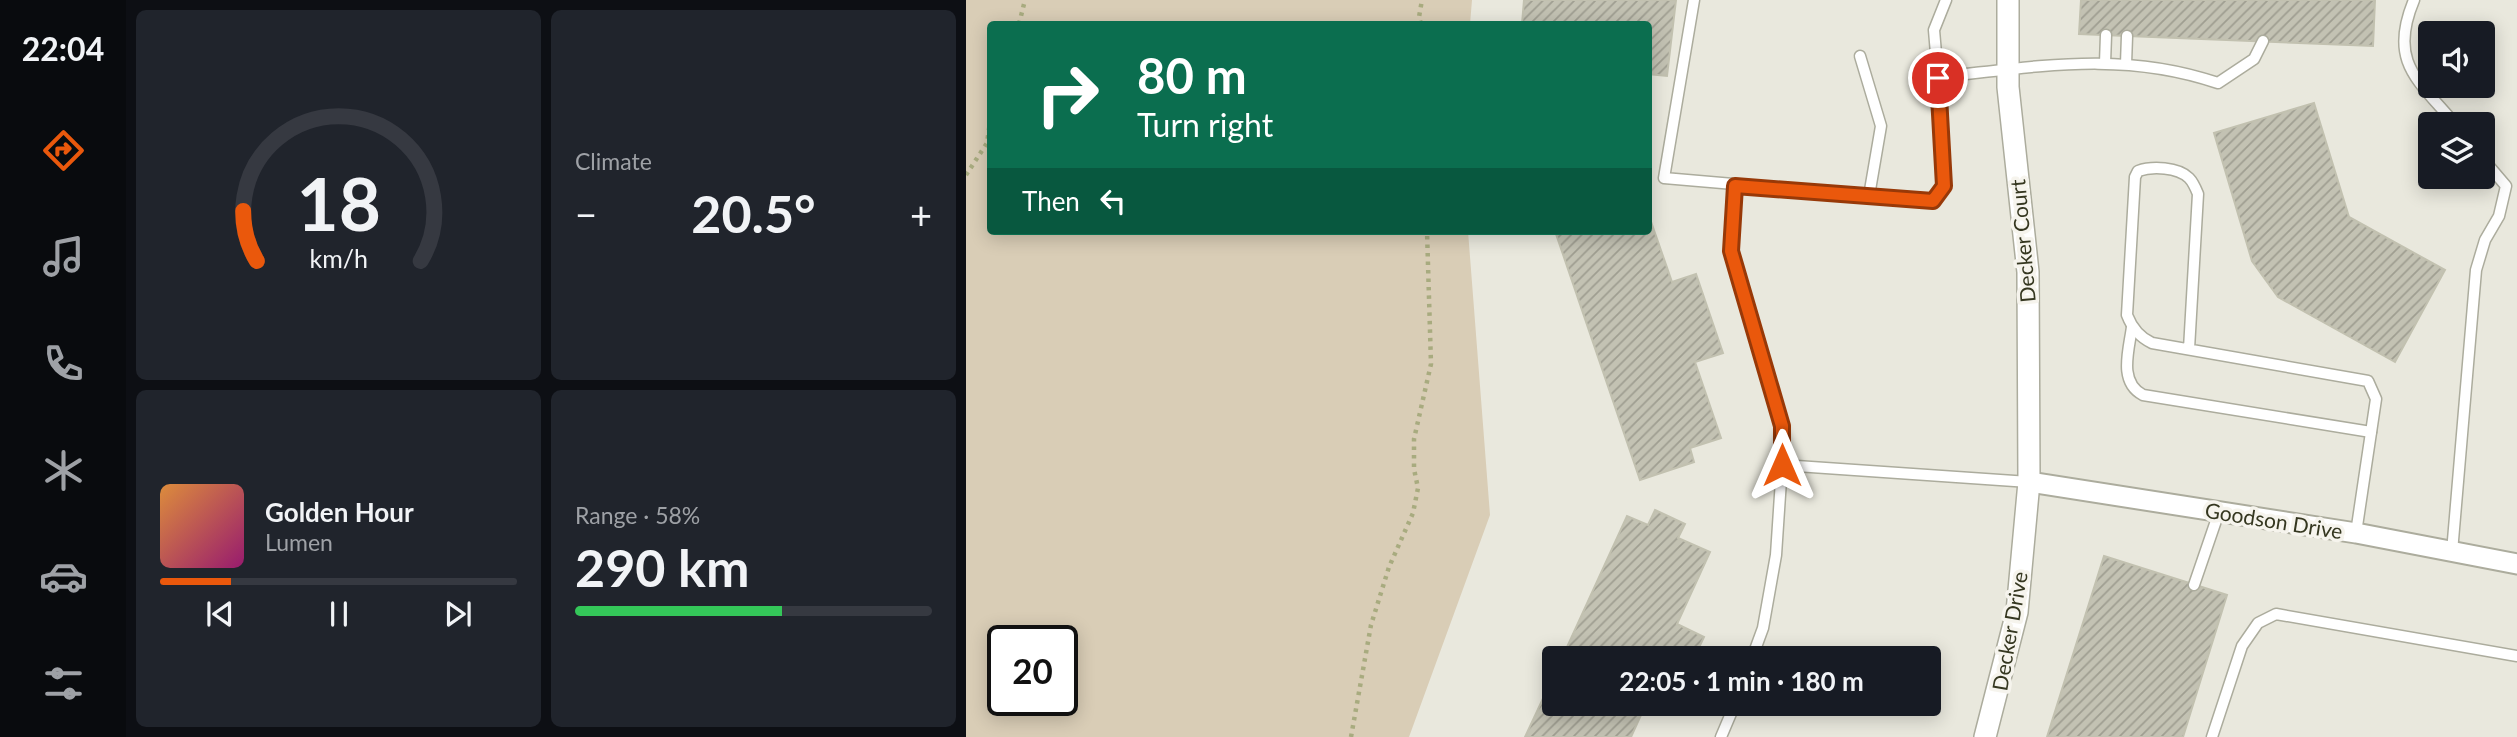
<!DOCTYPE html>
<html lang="en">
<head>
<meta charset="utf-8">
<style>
  body { margin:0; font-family:Lato,sans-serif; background:#20242c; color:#f1f3f6; height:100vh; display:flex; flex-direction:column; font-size:26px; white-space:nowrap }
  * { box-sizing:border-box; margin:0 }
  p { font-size:23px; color:#9ea1a6 }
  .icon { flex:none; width:38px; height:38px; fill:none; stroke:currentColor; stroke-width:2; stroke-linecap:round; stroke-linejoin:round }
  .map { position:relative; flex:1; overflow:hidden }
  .sheet { display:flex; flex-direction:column; gap:10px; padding:10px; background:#0d0f14; width:840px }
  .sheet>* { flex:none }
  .guide { position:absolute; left:21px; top:21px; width:665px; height:214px; border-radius:7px; box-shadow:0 4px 18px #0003; background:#0b6e4f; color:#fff; overflow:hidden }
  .fabs { position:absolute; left:1452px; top:21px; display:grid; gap:14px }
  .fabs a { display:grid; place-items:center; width:77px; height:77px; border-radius:7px; background:#171b24; box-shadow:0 4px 18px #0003; font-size:35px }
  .speed { position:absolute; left:21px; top:625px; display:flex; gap:14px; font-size:35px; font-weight:700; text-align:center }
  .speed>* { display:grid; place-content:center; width:91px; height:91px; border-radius:50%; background:#171b24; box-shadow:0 4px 18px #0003; line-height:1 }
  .speed .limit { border:4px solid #111; border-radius:10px; background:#fff; color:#111 }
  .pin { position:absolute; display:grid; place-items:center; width:60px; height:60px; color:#fff; margin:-30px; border:4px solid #fff; border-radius:50%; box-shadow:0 2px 7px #0007 }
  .me { position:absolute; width:77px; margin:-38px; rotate:0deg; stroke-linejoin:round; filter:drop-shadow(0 0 5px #0008) }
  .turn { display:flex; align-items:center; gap:24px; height:147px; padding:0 35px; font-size:32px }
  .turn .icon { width:91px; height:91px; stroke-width:2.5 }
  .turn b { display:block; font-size:49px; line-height:60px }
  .then { display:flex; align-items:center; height:66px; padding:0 35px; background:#0003; gap:14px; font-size:26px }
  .big { font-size:52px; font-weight:700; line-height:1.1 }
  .sheet .tile { flex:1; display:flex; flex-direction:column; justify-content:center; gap:10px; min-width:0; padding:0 24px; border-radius:10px; background:#20242c }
  .sheet .dial { align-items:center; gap:0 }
  .dial svg { height:182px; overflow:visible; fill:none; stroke:#363941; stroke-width:7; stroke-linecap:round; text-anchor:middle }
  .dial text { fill:#f1f3f6; stroke:none }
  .song { display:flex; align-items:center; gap:21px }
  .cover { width:84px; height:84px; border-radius:10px; background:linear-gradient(135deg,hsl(30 70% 55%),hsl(320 70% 35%)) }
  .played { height:7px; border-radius:4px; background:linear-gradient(90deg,#ea580c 20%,#363941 20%) }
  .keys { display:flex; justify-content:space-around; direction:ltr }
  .heat { display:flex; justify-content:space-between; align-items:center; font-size:38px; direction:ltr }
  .charge { height:10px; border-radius:5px; background:linear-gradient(90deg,#34c759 58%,#363941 0) }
  .sheet .tiles { flex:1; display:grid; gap:10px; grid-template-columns:repeat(2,1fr) }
  .trip { position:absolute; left:576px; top:646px; width:399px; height:70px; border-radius:7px; background:#171b24; box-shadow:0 4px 18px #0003; font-weight:700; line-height:70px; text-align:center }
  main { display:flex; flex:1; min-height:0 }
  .tabs { display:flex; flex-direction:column; width:126px; justify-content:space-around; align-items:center; background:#090b0e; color:#9ea1a6 }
  .tabs .icon { width:49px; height:49px }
  .tabs .current { color:#ea580c }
  .tabs b { font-size:32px; color:#f1f3f6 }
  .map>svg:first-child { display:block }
</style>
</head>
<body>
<main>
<nav class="tabs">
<b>22:04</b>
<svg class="icon current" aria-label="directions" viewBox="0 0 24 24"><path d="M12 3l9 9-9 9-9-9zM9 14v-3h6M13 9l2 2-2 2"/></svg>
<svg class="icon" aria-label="music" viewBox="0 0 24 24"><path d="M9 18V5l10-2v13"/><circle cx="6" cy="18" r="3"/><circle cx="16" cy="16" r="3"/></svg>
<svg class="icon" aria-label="phone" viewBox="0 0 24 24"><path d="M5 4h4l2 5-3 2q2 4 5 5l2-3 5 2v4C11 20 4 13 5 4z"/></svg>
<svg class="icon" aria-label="climate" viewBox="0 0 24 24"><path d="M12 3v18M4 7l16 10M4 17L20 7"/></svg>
<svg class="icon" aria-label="car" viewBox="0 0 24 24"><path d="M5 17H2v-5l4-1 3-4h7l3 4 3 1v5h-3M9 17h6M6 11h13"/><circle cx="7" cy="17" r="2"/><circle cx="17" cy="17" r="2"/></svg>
<svg class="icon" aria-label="filters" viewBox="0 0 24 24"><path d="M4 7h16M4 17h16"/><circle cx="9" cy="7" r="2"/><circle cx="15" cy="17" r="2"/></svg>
</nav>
<section class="sheet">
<div class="tiles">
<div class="tile dial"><svg viewBox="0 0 100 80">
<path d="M14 69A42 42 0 1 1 86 69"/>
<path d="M14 69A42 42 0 0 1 8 47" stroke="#ea580c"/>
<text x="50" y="56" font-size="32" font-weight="700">18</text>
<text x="50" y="72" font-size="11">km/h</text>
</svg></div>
<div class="tile"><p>Climate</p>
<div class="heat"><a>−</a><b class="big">20.5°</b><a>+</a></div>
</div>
<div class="tile">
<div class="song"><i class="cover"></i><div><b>Golden Hour</b><p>Lumen</p></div></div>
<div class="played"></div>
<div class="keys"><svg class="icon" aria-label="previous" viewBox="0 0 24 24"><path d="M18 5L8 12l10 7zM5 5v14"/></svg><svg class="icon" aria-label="pause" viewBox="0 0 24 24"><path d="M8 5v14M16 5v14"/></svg><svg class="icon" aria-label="next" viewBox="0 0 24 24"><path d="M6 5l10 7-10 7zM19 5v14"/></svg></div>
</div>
<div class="tile"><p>Range · 58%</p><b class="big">290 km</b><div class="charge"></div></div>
</div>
</section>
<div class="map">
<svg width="1551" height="737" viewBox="0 0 1551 737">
  <defs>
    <pattern id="building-hatch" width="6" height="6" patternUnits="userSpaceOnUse" patternTransform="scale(1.75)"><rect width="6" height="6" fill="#c3c2b3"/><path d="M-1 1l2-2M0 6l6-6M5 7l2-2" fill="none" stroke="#9f9e91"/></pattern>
  </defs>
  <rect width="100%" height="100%" fill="#e9e8dd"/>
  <path fill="#d9cdb6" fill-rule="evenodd" d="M0 0H506L504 24H24V231H502L524 515 443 737H0ZM37 640H96V700H37Z"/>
  <g fill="url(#building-hatch)" stroke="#c2c1b0" stroke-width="2">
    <path d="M558 0H710L701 76 682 74V24H556Z"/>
    <path d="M1115 0H1409L1407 46 1113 34Z"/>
    <path d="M1348 103 1383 217 1479 270 1429 362 1312 297 1286 261 1248 133Z"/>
    <path d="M682 213 706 282 730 274 757 353 729 362 755 438 724 448 728 462 674 480 589 231H682Z"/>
    <path d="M689 510 719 524 712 538 744 552 711 624 738 637 728 658H596L661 516 682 525Z"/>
    <path d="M1138 556 1261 595 1217 737H1081Z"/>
    <path d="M588 675V704H680L665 737H559Z"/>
    <path d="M687 704H707L704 711Z"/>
  </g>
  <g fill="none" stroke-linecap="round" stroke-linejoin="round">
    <defs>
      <g id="service">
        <path d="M728 0 698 178 967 201 977 186 972 77"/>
        <path d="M980 0 968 30 972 77C1070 67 1155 50 1252 83L1288 59 1297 41"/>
        <path d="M1448 0C1422 62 1452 80 1489 124"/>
        <path d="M894 56 915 126 903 196"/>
        <path d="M1139 63 1140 35"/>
        <path d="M1160 64 1161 36"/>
        <path d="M769 186 765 251 815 426 816 465 810 555 797 628 786 658"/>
        <path d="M1166 327C1163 350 1152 382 1177 395L1405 432"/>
        <path d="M1223 349 1232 194C1230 189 1227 182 1223 178 1212 167 1186 166 1172 171L1169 177 1161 315C1166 328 1173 337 1186 343L1402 381 1410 399 1390 533"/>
        <path d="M816 465 1063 482"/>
        <path d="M1486 552 1510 270 1519 240 1533 216 1540 186 1517 159"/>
        <path d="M1228 585 1253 512"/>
        <path d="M755 737 769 704"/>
        <path d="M1246 737 1276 646 1292 623 1310 614 1551 656"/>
      </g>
      <path id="minor" d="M1063 482 1390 533 1551 564"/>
      <path id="tertiary" d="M1019 737 1051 612 1063 482 1062 272 1042 87V0"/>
    </defs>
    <use href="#service" stroke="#acac9d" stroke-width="13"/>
    <use href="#minor" stroke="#acac9d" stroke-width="23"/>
    <use href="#tertiary" stroke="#acac9d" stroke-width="24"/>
    <g stroke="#a8ab7f" stroke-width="4.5" stroke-dasharray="3.5 5" stroke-linecap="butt">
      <path d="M53 24 59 0"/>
      <path d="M455 24 453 17 456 0"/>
      <path d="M0 175 21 143 24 122"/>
      <path d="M385 737 405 625 423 567 447 513 452 488 448 469V439L465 364 461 231"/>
    </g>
    <use href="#service" stroke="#fff" stroke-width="10"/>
    <use href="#minor" stroke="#fff" stroke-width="19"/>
    <use href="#tertiary" stroke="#fff" stroke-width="21"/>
  </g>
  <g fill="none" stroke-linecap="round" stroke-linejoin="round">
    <defs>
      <path id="route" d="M816 465V426L765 251 769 186 967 201 978 186 972 78"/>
    </defs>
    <use href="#route" stroke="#983908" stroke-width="18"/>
    <use href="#route" stroke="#ea580c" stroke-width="12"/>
  </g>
  <g text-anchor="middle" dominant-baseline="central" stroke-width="7" stroke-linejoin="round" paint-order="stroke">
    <g font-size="21" fill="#353720" stroke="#f6f4ed">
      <text transform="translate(1056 241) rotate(-95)">Decker Court</text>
      <text transform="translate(1308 520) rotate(9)">Goodson Drive</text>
      <text transform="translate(1043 631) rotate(-80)">Decker Drive</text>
    </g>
  </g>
</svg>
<div class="fabs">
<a><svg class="icon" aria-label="sound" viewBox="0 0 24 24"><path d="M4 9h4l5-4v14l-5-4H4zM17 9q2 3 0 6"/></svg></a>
<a><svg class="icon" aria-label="layers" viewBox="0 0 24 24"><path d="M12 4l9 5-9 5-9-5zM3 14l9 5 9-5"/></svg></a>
</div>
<div class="speed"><div class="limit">20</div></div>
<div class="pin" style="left:972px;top:78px;background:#d93025"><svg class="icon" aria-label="arrive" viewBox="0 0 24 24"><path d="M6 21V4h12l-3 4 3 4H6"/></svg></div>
<svg class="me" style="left:816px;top:465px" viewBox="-20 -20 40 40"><path d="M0-17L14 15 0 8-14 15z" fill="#ea580c" stroke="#fff" stroke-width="4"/></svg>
<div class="trip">22:05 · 1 min · 180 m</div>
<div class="guide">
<div class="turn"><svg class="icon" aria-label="right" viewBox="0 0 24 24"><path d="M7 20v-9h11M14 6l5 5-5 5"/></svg><div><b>80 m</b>Turn right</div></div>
<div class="then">Then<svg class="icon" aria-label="left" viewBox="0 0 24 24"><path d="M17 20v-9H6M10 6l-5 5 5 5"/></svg></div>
</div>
</div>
</main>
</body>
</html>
